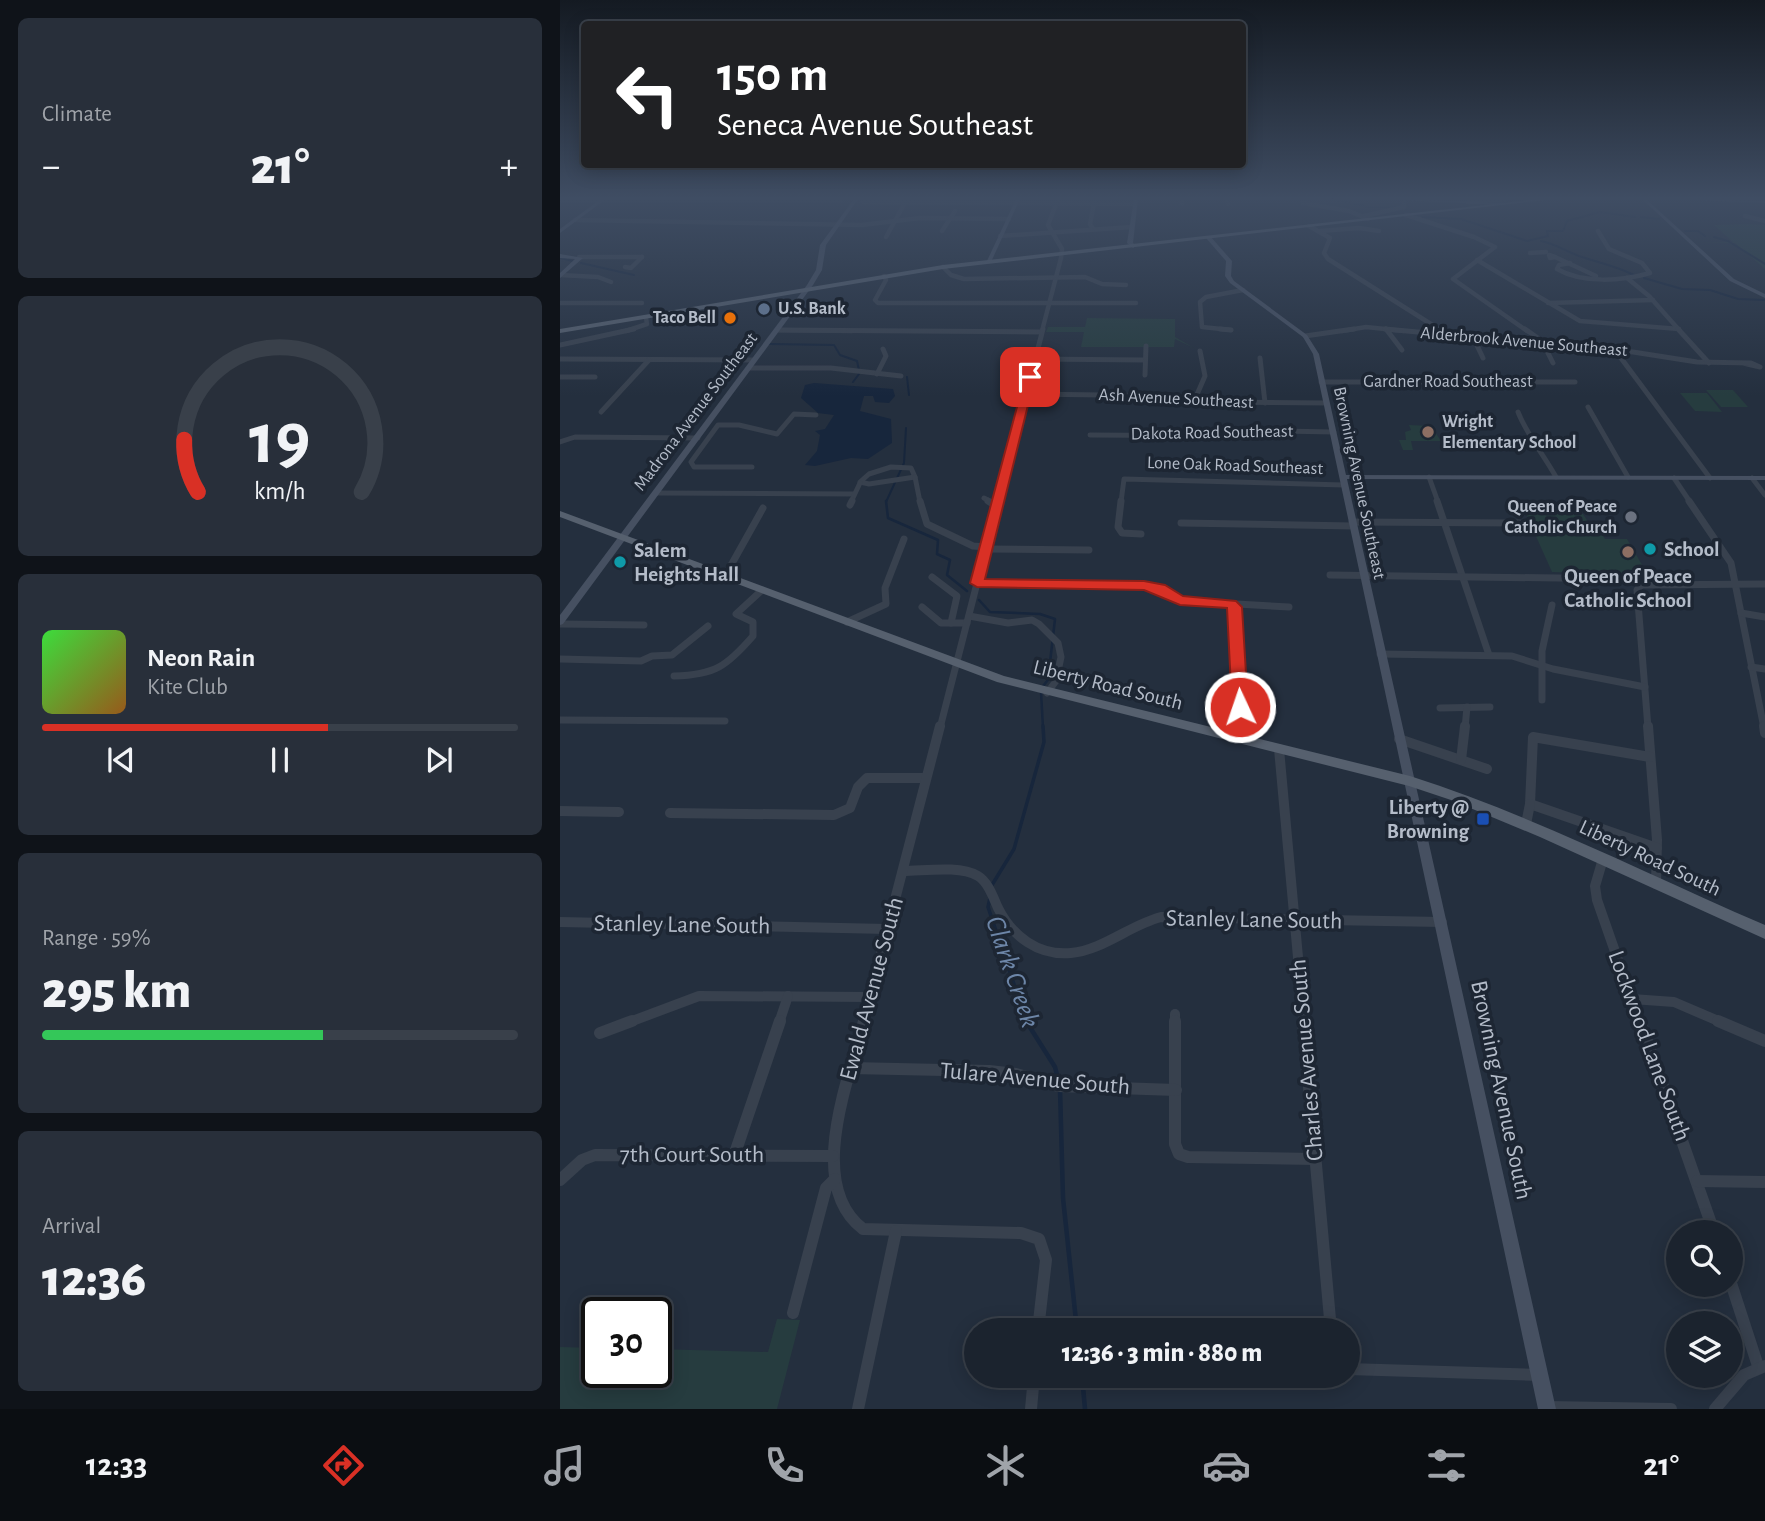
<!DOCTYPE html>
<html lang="en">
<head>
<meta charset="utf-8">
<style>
  body { margin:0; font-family:"Alegreya Sans",sans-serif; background:#282f3a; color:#f1f3f6; height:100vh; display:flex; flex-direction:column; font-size:26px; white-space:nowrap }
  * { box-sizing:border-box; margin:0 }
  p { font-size:23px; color:#a0a4aa }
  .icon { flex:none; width:38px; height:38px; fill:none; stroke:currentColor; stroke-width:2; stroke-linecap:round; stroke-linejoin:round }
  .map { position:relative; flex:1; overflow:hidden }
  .drawer { display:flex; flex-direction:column; gap:18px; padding:18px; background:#0f1319; width:560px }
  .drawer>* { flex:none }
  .hud { position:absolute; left:21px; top:21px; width:665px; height:147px; border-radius:7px; box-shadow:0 4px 18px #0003,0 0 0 2px #39404a; background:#202124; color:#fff; overflow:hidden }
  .buttons { position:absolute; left:1106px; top:1220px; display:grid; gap:14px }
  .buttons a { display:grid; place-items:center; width:77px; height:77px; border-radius:50%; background:#1b232e; box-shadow:0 4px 18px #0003,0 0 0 2px #39404a; font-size:35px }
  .speed { position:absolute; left:21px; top:1297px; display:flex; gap:14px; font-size:35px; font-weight:700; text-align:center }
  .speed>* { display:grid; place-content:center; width:91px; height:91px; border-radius:50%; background:#1b232e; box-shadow:0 4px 18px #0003,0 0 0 2px #39404a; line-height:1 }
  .speed .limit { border:4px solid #111; border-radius:10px; background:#fff; color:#111 }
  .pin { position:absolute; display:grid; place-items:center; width:60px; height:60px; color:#fff; margin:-30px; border-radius:14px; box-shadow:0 4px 10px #0006 }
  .me { position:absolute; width:77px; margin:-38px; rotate:357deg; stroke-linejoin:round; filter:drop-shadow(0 0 5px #0008) }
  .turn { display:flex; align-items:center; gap:24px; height:147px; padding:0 21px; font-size:32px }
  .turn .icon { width:91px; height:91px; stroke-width:2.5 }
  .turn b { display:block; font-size:49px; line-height:60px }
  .big { font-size:52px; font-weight:800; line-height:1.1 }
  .drawer .card { flex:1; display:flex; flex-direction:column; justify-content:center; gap:10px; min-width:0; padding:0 24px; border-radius:10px; background:#282f3a }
  .drawer .dial { align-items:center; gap:0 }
  .dial svg { height:182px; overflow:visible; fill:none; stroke:#39404a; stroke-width:7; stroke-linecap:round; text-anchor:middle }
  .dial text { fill:#f1f3f6; stroke:none }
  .song { display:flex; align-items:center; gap:21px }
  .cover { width:84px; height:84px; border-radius:10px; background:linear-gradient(135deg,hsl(120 70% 55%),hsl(30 70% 35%)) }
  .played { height:7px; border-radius:4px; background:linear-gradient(90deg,#d93025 60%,#39404a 60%) }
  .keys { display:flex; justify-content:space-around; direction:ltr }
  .heat { display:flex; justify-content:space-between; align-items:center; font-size:38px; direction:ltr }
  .charge { height:10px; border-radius:5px; background:linear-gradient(90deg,#34c759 59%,#39404a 0) }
  .trip { position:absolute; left:404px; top:1318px; width:396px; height:70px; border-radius:35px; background:#1b232e; box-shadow:0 4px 18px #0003,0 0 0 2px #39404a; font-weight:800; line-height:70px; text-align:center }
  .tab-bar { display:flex; height:112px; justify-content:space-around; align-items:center; background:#0b0e12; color:#a0a4aa }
  .tab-bar .icon { width:49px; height:49px }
  .tab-bar .selected { color:#d93025 }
  .tab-bar b { font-size:32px; color:#f1f3f6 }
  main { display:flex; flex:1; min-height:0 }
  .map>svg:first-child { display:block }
</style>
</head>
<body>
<main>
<section class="drawer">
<div class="card"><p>Climate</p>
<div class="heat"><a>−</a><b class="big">21°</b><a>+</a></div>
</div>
<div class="card dial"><svg viewBox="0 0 100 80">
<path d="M14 69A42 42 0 1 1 86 69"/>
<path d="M14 69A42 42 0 0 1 8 46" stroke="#d93025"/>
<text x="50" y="56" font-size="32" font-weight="700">19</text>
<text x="50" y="72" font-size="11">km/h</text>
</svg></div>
<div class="card">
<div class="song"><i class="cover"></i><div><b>Neon Rain</b><p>Kite Club</p></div></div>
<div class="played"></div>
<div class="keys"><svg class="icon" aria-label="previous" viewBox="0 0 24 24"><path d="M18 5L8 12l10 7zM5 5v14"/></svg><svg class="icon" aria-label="pause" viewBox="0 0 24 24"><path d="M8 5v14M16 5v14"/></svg><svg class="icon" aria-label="next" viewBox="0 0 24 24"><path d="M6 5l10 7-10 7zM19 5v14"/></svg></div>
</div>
<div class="card"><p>Range · 59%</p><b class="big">295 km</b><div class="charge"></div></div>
<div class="card"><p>Arrival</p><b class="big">12:36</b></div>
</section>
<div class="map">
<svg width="1205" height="1409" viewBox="0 0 1205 1409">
  <rect width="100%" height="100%" fill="#242f3e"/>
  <g fill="#263c3f">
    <path d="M1187 224 1205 225V269L1175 243 1136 242H1173L1154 225Z"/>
    <path d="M527 318 615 319V337L634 348 615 339 614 347H521L524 332H486L488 327H525Z"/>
    <path d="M1146 390H1173L1188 407H1161Z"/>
    <path d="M1120 393H1147L1162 412 1135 411Z"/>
    <path d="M849 425 871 426 881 441H851L853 450H843L839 440H846L845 432 851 430Z"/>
    <path d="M966 514H1023L1036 534H1042L1045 539H1067L1088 575 992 572Z"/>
    <path d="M217 1319 240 1320 217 1409H0V1347L37 1348V1372H96V1349L208 1352Z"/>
  </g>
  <path fill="#17263c" d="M254 383 333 389 335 396 329 403 315 402 313 396H304L300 411 331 419 332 443 308 459 291 458 255 466 245 465 257 451 260 435 255 431 265 429 274 415 258 413 241 398 245 385Z"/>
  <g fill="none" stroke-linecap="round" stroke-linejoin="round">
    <g stroke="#17263c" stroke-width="2">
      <path d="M771 199 809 207H835"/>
      <path d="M862 217 901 219 967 241 988 236 987 231H1003L1007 221 1040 212 1075 217"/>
      <path d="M1081 217 1099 219"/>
      <path d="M1125 231H1138L1145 236"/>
      <path d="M1154 237 1168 241 1205 264"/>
      <path d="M981 241C996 244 1007 252 1022 257 1040 263 1056 266 1074 275"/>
      <path d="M0 258 13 261"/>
      <path d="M21 263 74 275"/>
      <path d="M1084 278 1122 289 1150 290 1178 299 1204 300"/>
      <path d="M210 344 274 345 280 355 297 361 299 370"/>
      <path d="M347 377 349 395"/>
      <path d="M293 382 299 374"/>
      <path d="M326 502 344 463 346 428"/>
    </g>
    <g stroke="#17263c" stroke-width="2.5">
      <path d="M326 501 328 518 378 540 377 554 390 560 387 575 407 591"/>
      <path d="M419 600 430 612 480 614 495 619 488 680 483 686"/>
      <path d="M481 692 483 728"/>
    </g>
    <g stroke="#17263c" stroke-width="3.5">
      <path d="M432 885 454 849 484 742 483 726"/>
      <path d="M430 898 428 907 467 1023"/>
    </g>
    <g stroke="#17263c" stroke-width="4.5">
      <path d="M466 1021 495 1067 499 1083"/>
      <path d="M500 1089 503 1198 517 1330"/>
      <path d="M522 1376 525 1409"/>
    </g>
    <g stroke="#38414e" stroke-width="4.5">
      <path d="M622 199V204"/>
      <path d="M666 199 668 204"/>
      <path d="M0 200 281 201"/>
      <path d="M303 202 575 204"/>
      <path d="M908 202 946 199"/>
      <path d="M743 203 789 211 808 219"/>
      <path d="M846 215 914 237 935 247 893 279 967 331"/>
      <path d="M804 216 844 207V199"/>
      <path d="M1185 216 1205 221"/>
      <path d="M15 220 302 225 360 218 449 219"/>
      <path d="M749 226 770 238 764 253 768 259 882 331"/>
      <path d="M533 229 530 224 534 203"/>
      <path d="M382 231 395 211"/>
      <path d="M760 231 799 228 819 231"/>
      <path d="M440 236 572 227"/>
      <path d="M326 237 346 201"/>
      <path d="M970 253 986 252"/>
      <path d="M989 255 995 257 990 258Z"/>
      <path d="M19 257H82"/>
      <path d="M995 257 1036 276"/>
      <path d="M917 260 1020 321 1119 329"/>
      <path d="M1010 263 999 265 997 269C1023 284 1062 281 1090 273L1082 263 1049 249 1038 231"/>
      <path d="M65 267 71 268 82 257"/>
      <path d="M383 267 391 275 404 279 525 277 542 284 566 285"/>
      <path d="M0 275 38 277 51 282"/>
      <path d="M324 276 326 280 315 300 318 303H576"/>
      <path d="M1067 278 1089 296 1120 331"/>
      <path d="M0 303H82"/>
      <path d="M988 303 1093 300"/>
      <path d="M217 330 292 331"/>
      <path d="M671 330 642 327 640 302 646 297 683 290"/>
      <path d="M66 331 87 324 86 318"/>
      <path d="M482 331 501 258 502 249 488 225 498 199"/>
      <path d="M782 331 806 327 844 331"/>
    </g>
    <g stroke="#38414e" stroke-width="5">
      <path d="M660 329 671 330"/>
      <path d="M825 329 1073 352 1137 362 1191 363 1200 367 1183 363"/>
      <path d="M826 329 842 350"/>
      <path d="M881 329 884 334"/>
      <path d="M965 329 982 341 993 363"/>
      <path d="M1118 329 1149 363"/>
      <path d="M217 330 481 332"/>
      <path d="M745 336 794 329"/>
      <path d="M913 337 923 358"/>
      <path d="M0 345 74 329"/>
      <path d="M1055 350 1150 478"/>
      <path d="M700 358 705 403"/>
      <path d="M0 359 194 360"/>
      <path d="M474 359 585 360"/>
      <path d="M189 368H271L341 376"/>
      <path d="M317 374 326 356 323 349"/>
      <path d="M585 375 586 346"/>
      <path d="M0 377H35"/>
      <path d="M761 382H1015"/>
      <path d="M466 394 621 396 653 402 767 403"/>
      <path d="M635 399 645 376 640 351"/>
      <path d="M1028 407 1068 477"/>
      <path d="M41 412 89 360"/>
      <path d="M958 412C967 435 984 455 996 477"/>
      <path d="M530 435 683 436 721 431 774 432"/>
      <path d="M0 442 15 437 138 438"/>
      <path d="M192 467H134L131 462 158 425H179L217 434 234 414 256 415"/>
      <path d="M331 467 351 468 355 477 309 484 300 482 309 474Z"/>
      <path d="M355 477 360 502"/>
      <path d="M869 477 878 502"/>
      <path d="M1114 478 1130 502"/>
      <path d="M1192 478 1205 495"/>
      <path d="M97 493 294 494"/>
      <path d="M424 498 431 502"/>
      <path d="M291 502 300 483"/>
      <path d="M438 502 483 329"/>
      <path d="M561 502 564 479 784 485"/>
    </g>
    <g stroke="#38414e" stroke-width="7">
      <path d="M360 501 367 524 413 546 426 547"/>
      <path d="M428 501 436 506"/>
      <path d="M561 501 558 527 562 533 581 534"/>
      <path d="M877 501 929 655"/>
      <path d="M1129 501 1171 563 1204 728"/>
      <path d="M290 505 292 501"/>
      <path d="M792 522 959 523"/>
      <path d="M621 523 793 526"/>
      <path d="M426 549 529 550"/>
      <path d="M770 575 1068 579 1081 585"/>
      <path d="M165 576 203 508"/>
      <path d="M372 577 397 596 391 623"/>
      <path d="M417 583 584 585 624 601 729 607"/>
      <path d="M1081 585 1077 590 1088 728"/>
      <path d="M1081 585 1205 584"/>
      <path d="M674 605 681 728"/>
      <path d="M362 607 381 623H407"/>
      <path d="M1181 613 1205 617"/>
      <path d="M409 616 448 623 472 620 479 624 498 643 501 657 496 681 487 693"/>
      <path d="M287 622 326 604 325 588 344 539"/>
      <path d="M0 624 84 625"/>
      <path d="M820 654 952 656 993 669 1085 687"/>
      <path d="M0 659 81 661 92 656 112 655 148 626"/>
      <path d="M1191 667 1205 669"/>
      <path d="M114 676C155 675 167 666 193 636V622L176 614 202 590"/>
      <path d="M982 700V651L992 605"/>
      <path d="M880 708 930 707"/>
      <path d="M0 720 165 721"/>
      <path d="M380 728 438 501"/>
      <path d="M905 728 907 707"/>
    </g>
    <g stroke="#38414e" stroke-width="10">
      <path d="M681 726 682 738"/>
      <path d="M1088 726 1097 840 1096 884"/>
      <path d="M1204 726 1205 733"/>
      <path d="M839 739 927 769"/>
      <path d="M719 749 744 1023"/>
      <path d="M1090 757 973 737 970 804 1097 848"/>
      <path d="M901 760 905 726"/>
      <path d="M0 811 59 812"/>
      <path d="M110 813 274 815 290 808 298 787 307 778H366"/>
      <path d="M966 824 970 804"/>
      <path d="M1043 859 1035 886 1037 900 1080 1023"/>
      <path d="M343 871C364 871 399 865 418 876 428 882 433 897 438 908 452 936 478 956 511 953 543 950 570 925 601 917L882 922"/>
      <path d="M0 922 327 929"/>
      <path d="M1072 999 1114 1002 1163 1023"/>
      <path d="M615 1014V1023"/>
      <path d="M67 1023 139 996 310 997"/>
      <path d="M219 1023 228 996"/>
      <path d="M303 1023 380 726"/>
    </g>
    <g stroke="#38414e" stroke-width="12">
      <path d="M304 1021C289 1079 245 1185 303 1229L461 1233 479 1239 486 1260 478 1330"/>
      <path d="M615 1021V1144L619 1154 628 1157 755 1159"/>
      <path d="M743 1021 771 1330"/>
      <path d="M1080 1021 1154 1232"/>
      <path d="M1158 1021 1205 1041"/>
      <path d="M40 1033 72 1021"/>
      <path d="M291 1068 429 1071 456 1074 498 1086 616 1090"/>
      <path d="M174 1156 220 1021"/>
      <path d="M0 1180 22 1160 35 1155 273 1156"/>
      <path d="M1137 1181 1205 1182"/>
      <path d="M1171 1283 1198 1366"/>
      <path d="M233 1313 266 1188 275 1179"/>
      <path d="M788 1369 979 1375"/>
      <path d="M986 1407 1111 1409"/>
      <path d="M298 1409 336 1231"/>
      <path d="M471 1409 474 1376"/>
      <path d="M1155 1409 1184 1375 1205 1366"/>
    </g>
    <g fill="#465061" fill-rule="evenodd">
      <path d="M41 199H46L0 233V229Z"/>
      <path d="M294 199H298L266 245 262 270 253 285 3 624 0 625V615L247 285 256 270 260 245Z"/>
      <path d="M456 199H460L431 262 426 263Z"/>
      <path d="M574 199H578L573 243 576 246 573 248 567 243Z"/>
      <path d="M838 199 943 203 945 204 943 205 840 200Z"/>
      <path d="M1082 199H1086L1174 279 1205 294V298L1170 281Z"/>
      <path d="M1131 199 1205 201V203L1133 200Z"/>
      <path d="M646 236H650L672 261 671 276 674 281 747 335 759 354 786 475 1205 476V480L787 479 996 1409H978L753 354 743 337 670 283 665 276 666 261 646 238Z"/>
      <path d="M0 254 23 258 0 278V273L15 259 0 258Z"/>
    </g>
    <g fill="#56606e" fill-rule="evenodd">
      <path d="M979 199H994L383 269 0 333V329L383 265Z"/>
      <path d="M0 511 444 676 850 776C972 815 1087 874 1205 925V939L980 837 891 800 849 786 437 682 0 517Z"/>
    </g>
  </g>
  <linearGradient id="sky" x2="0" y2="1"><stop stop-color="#141a22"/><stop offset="0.5" stop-color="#3f4d63"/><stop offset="1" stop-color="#3f4d63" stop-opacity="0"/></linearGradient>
  <rect width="1205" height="396" fill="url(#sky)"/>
  <path fill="#d93025" stroke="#8d1f18" stroke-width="2" d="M470 374 475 377 425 579 584 581 605 585 623 596 676 601 682 607 688 707 686 711H675L672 707 667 608 620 605 584 590 417 587 410 583 465 377Z"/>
  <circle fill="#5c6f8a" stroke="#1d2633" stroke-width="2.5" cx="204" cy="309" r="7"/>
  <circle fill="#e8710a" stroke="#1d2633" stroke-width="2.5" cx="170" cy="318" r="7"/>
  <g fill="#8d6e63" stroke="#1d2633" stroke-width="2.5">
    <circle cx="868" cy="432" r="7"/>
    <circle cx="1068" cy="552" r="7"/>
  </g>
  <circle fill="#6b7280" stroke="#1d2633" stroke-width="2.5" cx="1071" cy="517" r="7"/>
  <g fill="#0f9aa8" stroke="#1d2633" stroke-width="2.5">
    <circle cx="1090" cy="549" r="7"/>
    <circle cx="60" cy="562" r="7"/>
  </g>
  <rect fill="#1a4fb4" stroke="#1d2633" stroke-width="2.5" x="916" y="812" width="14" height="14" rx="3.5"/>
  <g text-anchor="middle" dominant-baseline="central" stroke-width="7" stroke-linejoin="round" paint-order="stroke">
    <g font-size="18" font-weight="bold" fill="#b4bcc9" stroke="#1d2633" text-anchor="start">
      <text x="218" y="309">U.S. Bank</text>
      <text x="156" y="318" text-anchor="end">Taco Bell</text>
      <text x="882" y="422">Wright<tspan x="882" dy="21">Elementary School</tspan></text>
      <text x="1057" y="507" text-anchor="end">Queen of Peace<tspan x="1057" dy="21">Catholic Church</tspan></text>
    </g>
    <g font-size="18" fill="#b4bcc9" stroke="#1d2633">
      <text transform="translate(964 342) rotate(5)">Alderbrook Avenue Southeast</text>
      <text x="888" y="382">Gardner Road Southeast</text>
      <text transform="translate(616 399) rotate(3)">Ash Avenue Southeast</text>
      <text transform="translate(136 412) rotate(-53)">Madrona Avenue Southeast</text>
      <text transform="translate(652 433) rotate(-1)">Dakota Road Southeast</text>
      <text transform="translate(675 466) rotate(2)">Lone Oak Road Southeast</text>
      <text transform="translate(799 483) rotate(78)">Browning Avenue Southeast</text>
    </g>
    <g font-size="21" font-weight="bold" fill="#b4bcc9" stroke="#1d2633" text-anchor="start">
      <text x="1104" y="549">School</text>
      <text x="74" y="550">Salem<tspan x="74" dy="24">Heights Hall</tspan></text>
      <text x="1068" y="576" text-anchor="middle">Queen of Peace<tspan x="1068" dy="24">Catholic School</tspan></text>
      <text x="909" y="807" text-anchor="end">Liberty @<tspan x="909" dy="24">Browning</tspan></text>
    </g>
    <g font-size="21" fill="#b4bcc9" stroke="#1d2633">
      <text transform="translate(548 685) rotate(14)">Liberty Road South</text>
      <text transform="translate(1090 858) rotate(25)">Liberty Road South</text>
    </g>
    <g font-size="24" fill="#b4bcc9" stroke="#1d2633">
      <text transform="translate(694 920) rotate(1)">Stanley Lane South</text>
      <text transform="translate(122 925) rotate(1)">Stanley Lane South</text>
      <text transform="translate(312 989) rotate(-75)">Ewald Avenue South</text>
      <text transform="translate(1089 1046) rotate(70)">Lockwood Lane South</text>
      <text transform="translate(747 1060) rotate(-95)">Charles Avenue South</text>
      <text transform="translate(475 1079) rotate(5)">Tulare Avenue South</text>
      <text transform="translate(941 1090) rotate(78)">Browning Avenue South</text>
      <text x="132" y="1155">7th Court South</text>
    </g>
    <g font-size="28" font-style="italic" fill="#6d86a8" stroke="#1d2633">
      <text transform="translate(452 972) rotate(71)">Clark Creek</text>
    </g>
  </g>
</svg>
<div class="buttons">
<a><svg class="icon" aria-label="search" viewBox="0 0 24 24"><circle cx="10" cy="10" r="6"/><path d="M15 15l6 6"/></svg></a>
<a><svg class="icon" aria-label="layers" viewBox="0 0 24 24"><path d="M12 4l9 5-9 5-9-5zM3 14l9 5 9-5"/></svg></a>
</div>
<div class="speed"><div class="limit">30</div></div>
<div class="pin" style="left:470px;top:377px;background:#d93025"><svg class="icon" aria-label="arrive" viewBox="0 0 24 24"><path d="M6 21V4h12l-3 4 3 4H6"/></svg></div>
<svg class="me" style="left:680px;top:707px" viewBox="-20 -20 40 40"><circle r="17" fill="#d93025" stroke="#fff" stroke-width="3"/><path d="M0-11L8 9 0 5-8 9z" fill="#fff"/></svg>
<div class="trip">12:36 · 3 min · 880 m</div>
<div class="hud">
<div class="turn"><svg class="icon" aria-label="left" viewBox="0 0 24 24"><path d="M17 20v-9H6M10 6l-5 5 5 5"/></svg><div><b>150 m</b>Seneca Avenue Southeast</div></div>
</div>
</div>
</main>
<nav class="tab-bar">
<b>12:33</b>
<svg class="icon selected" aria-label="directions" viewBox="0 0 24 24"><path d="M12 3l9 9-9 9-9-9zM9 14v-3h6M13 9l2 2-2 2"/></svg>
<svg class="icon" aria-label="music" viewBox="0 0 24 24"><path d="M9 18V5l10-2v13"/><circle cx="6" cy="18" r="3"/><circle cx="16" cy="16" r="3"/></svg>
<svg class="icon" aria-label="phone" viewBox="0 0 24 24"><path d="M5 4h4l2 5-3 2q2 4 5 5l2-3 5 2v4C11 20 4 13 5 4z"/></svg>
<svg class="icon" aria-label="climate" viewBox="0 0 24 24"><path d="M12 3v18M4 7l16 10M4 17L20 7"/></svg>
<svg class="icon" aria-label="car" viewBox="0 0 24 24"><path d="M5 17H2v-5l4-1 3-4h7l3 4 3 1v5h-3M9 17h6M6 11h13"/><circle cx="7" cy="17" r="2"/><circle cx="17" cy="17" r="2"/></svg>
<svg class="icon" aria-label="filters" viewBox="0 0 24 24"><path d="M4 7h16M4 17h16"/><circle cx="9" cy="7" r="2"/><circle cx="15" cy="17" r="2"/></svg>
<b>21°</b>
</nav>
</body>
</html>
